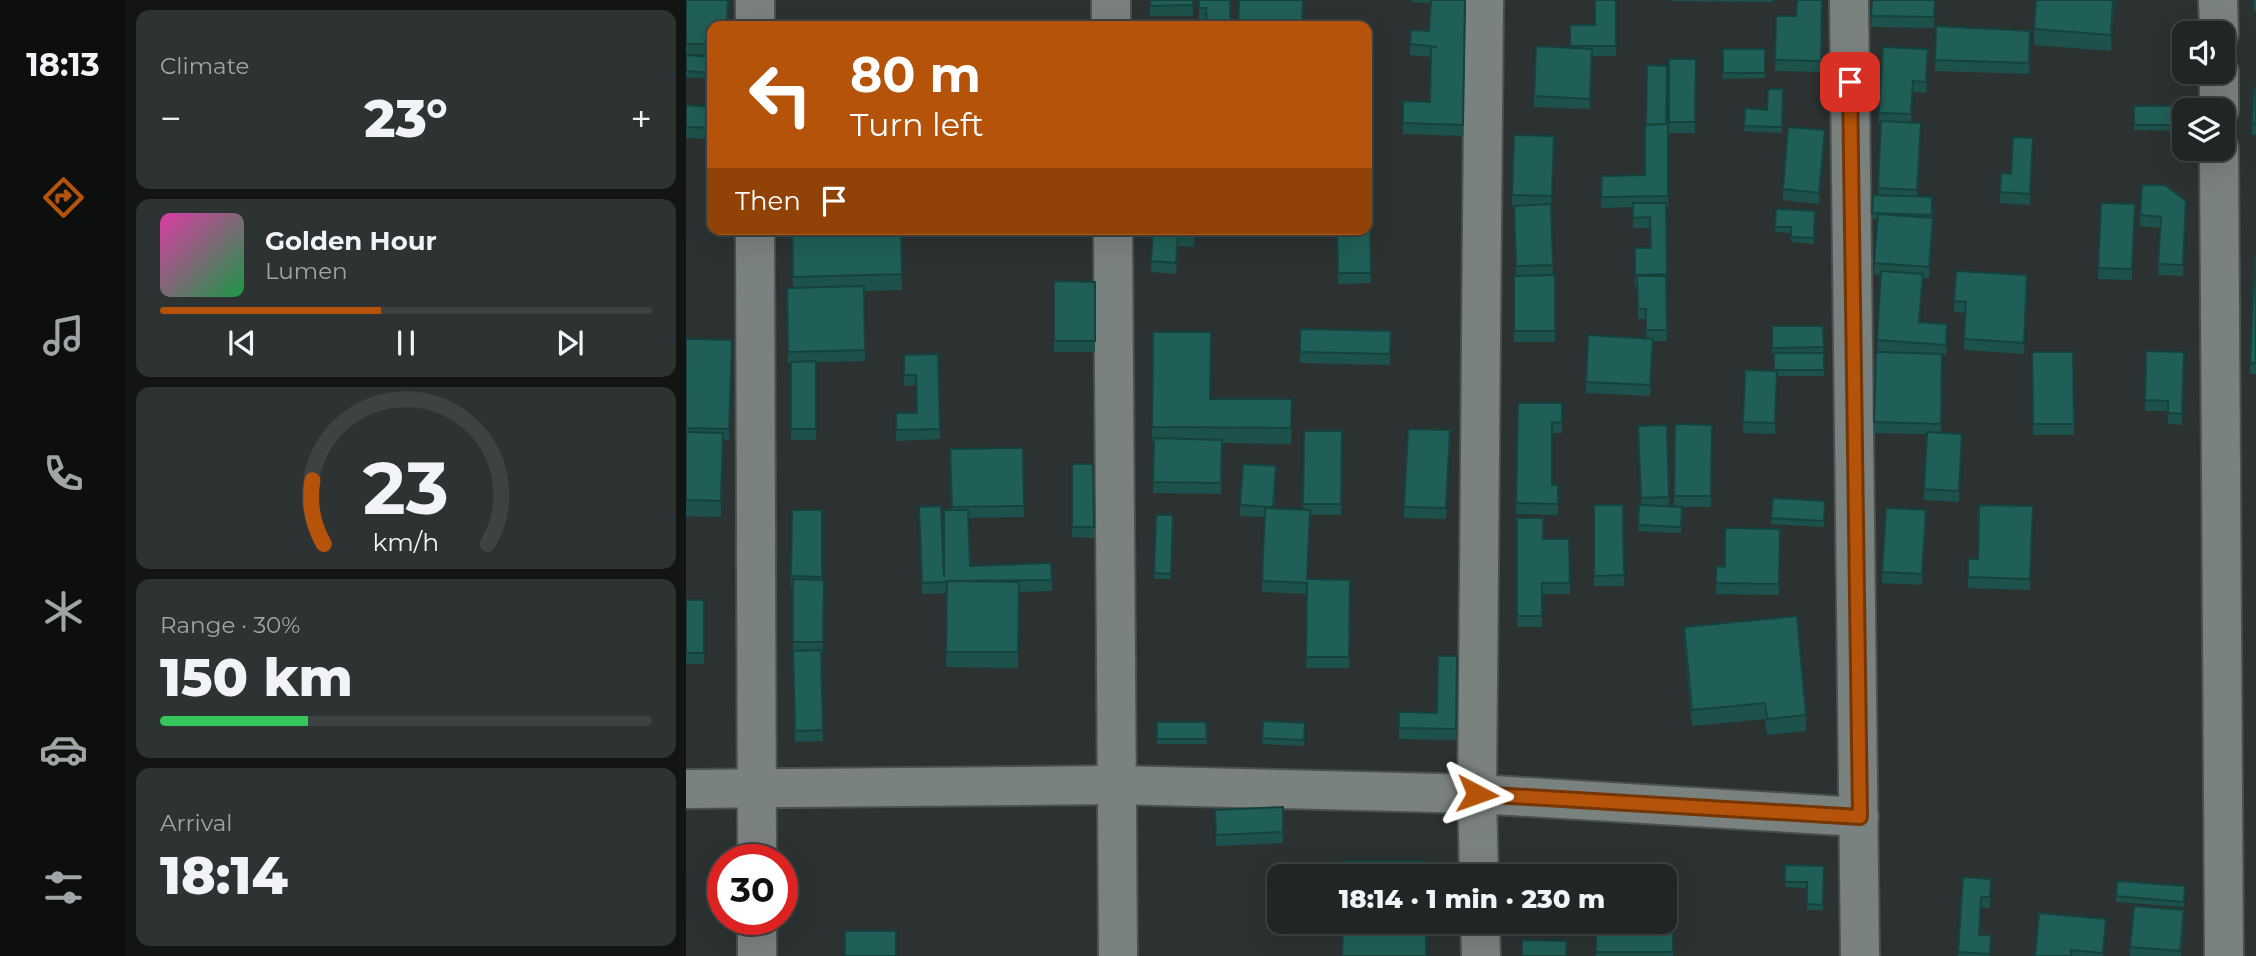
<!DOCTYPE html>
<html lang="en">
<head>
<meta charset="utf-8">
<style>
  body { margin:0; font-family:Montserrat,sans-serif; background:#2d3232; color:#f1f3f6; height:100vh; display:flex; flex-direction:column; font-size:26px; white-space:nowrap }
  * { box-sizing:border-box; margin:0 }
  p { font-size:23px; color:#a2a5a7 }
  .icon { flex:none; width:38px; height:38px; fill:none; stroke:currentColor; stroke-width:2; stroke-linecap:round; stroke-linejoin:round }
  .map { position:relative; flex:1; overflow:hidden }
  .details { display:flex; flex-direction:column; gap:10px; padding:10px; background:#121514; width:560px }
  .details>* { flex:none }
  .guide { position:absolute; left:21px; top:21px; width:665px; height:214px; border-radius:14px; box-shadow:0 7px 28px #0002,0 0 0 2px #3d4342; background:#b45309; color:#fff; overflow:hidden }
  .buttons { position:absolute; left:1486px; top:21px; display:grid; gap:14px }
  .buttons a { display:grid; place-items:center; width:63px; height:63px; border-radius:14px; background:#202625; box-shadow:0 7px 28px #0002,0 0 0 2px #3d4342; font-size:35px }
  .speed { position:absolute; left:21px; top:844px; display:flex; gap:14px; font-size:35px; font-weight:700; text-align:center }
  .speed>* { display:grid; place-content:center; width:91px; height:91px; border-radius:50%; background:#202625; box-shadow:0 7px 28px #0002,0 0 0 2px #3d4342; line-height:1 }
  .speed .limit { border:10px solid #d22; background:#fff; color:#111 }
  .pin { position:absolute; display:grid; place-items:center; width:60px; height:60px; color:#fff; margin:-30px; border-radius:14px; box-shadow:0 4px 10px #0006 }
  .me { position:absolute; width:77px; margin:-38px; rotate:94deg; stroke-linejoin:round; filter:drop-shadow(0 0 5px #0008) }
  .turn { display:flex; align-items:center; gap:24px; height:147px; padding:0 28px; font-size:32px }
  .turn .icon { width:91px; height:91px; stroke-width:2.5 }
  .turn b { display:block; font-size:49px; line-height:60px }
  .then { display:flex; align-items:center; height:66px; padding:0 28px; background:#0003; gap:14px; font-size:26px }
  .big { font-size:52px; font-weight:800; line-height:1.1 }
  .details .tile { flex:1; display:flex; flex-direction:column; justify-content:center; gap:10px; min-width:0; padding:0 24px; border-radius:14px; background:#2d3232 }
  .details .dial { align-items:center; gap:0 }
  .dial svg { height:182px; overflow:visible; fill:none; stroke:#3d4342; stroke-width:7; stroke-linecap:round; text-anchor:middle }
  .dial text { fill:#f1f3f6; stroke:none }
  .song { display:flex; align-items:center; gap:21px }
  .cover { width:84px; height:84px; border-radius:10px; background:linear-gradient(135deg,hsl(320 70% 55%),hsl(140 70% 35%)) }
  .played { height:7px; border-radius:4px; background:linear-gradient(90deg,#b45309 45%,#3d4342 45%) }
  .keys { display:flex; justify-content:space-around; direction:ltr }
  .heat { display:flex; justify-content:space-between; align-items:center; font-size:38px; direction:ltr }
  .charge { height:10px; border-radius:5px; background:linear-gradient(90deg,#34c759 30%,#3d4342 0) }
  .trip { position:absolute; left:581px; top:864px; width:410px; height:70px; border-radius:14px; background:#202625; box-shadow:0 7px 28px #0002,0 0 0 2px #3d4342; font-weight:800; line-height:70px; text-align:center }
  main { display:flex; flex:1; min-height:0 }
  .tab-bar { display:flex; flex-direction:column; width:126px; justify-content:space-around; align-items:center; background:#0d0f0f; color:#a2a5a7 }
  .tab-bar .icon { width:49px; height:49px }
  .tab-bar .current { color:#b45309 }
  .tab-bar b { font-size:32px; color:#f1f3f6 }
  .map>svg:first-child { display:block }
</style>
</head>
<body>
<main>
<nav class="tab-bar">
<b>18:13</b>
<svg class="icon current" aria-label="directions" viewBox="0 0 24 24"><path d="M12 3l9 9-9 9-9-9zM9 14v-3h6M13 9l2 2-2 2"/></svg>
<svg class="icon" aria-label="music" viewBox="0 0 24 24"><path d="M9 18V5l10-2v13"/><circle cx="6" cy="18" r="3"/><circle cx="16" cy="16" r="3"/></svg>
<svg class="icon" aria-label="phone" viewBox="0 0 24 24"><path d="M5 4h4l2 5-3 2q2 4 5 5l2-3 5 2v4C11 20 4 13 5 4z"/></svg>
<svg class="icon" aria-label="climate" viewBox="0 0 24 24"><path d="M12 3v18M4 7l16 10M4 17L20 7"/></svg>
<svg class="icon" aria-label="car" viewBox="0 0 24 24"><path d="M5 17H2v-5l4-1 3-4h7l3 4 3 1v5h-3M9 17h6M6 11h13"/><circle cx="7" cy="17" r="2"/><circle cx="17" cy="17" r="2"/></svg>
<svg class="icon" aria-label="filters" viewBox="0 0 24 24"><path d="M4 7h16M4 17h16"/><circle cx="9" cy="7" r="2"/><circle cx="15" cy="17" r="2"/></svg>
</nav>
<section class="details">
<div class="tile"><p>Climate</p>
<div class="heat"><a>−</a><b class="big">23°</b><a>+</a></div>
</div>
<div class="tile">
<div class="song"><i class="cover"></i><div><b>Golden Hour</b><p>Lumen</p></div></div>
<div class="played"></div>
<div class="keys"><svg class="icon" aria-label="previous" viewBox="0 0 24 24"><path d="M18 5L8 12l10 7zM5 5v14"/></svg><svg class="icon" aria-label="pause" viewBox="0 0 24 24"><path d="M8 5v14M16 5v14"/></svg><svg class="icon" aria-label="next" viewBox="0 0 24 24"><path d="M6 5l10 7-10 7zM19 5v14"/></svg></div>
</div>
<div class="tile dial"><svg viewBox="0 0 100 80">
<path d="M14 69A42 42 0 1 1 86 69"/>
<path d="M14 69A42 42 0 0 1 9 41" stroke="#b45309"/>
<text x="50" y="56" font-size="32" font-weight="700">23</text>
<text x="50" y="72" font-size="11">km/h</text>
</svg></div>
<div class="tile"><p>Range · 30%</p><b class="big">150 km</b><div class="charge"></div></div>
<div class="tile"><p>Arrival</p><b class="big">18:14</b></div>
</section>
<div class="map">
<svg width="1570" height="956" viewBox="0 0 1570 956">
  <rect width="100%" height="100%" fill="#2b3231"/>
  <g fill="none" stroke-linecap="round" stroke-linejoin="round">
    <defs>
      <g id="minor">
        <path d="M69 0V26"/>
        <path d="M425 0V26"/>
        <path d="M1163 0 1174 956"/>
        <path d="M1532 0 1533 33"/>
        <path d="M1533 72V110"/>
        <path d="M1533 149 1538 956"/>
        <path d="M69 229 71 859"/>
        <path d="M427 229 432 956"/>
        <path d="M0 789 431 785 791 794 1173 817"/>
        <path d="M793 877 791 794 798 0"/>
        <path d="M71 919V956"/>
        <path d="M794 922 795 956"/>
      </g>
    </defs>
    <use href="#minor" stroke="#4b504f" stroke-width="42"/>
    <use href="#minor" stroke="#7a8280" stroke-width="38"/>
  </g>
  <g fill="#1c524b">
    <path d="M0 0 26 26V55L0 54Z"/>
    <rect x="464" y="0" width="43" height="16"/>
    <path d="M513 0 545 26 520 19H513Z"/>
    <path d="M726 0H780L777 136 717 134V101L744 102 745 57 724 55V44L743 31 744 3 726 2Z"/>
    <path d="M930 0V56H906L904 109 848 107V96L884 48V25H909Z"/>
    <path d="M984 0H1087V2L984 1Z"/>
    <path d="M1136 0 1135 72 1089 71 1090 16H1110Z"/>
    <path d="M1186 0H1249L1248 28 1185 27Z"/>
    <path d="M1429 0 1425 51 1348 45V29Z"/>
    <rect x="1568" y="0" width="2" height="11"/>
    <path d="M1250 26 1344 31 1343 74 1249 71Z"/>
    <path d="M1037 49H1079V78L1037 79Z"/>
    <path d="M0 55 26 57V79L0 77Z"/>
    <path d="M983 59H1010L1009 133H983Z"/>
    <path d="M1242 60 1240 93 1227 92 1225 123 1235 134 1231 197H1246L1247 229 1243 278H1237L1234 322 1261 335 1260 355H1256L1255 433 1276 445 1273 502 1238 500 1241 434 1188 433 1190 352H1212L1191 351 1195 275 1188 274 1192 219H1186L1187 195 1192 196 1195 124H1193V113Z"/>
    <path d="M1568 88H1570V135H1566Z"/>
    <path d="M1097 89 1096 133 1058 131 1059 108 1081 110Z"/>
    <path d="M0 105 26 107V139L0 138Z"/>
    <path d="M1448 106 1498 110V131L1448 130Z"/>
    <path d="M980 124H982V207H980L981 341H967L964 396 900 393V382L960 339V319H952L951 286H949V248H964V228H947V207L915 208 916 176 959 175Z"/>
    <path d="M868 136 865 207 867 275H869V342H828V276H830L828 206H826V195Z"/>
    <path d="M1139 141 1133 204 1097 200V189Z"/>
    <path d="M1347 149 1344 205 1314 203 1315 173 1325 174Z"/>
    <path d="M1449 204 1446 280 1412 279V268Z"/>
    <path d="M684 209 685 283 652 284 651 229Z"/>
    <path d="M1090 209 1129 211 1128 244 1105 242V233L1089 232Z"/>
    <path d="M1500 212 1497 276 1472 275 1474 228 1454 226V215Z"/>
    <path d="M106 229H215L216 290 178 291 179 361 130 362V440H105V363H102L101 288 107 287Z"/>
    <path d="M467 229H509L508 247 492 246 490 274 465 272Z"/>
    <path d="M1570 258V374H1564Z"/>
    <path d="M368 281 409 282V352H368Z"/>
    <path d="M1341 286 1338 354 1278 350 1279 313 1268 312V301Z"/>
    <path d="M1086 326H1137L1138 376H1091L1089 434 1057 433 1059 370 1088 371V353H1086Z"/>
    <path d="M614 329 705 331 704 365 614 363Z"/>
    <path d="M467 332 524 399H606L605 444 536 443 535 494 467 493 468 443H466Z"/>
    <path d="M0 339 46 351 43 440H37L35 517 0 516Z"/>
    <path d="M1460 351 1498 352 1496 425 1482 424V411H1459Z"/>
    <path d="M1346 352H1387L1388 435H1347Z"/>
    <path d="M252 354 254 439 210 441V413H231L230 385 218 386V355Z"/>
    <path d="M832 403H876V433H866V485H872V515L830 514Z"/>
    <path d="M989 424 1026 425 1025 507H996L995 533 952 531 953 505H955L952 437 981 425 983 506H988Z"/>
    <path d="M618 431H656L655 515H624L621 579 664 580 663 668H620L621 594 576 592 579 517 554 516V505L590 477 588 509 617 510Z"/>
    <path d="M764 441 760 519 718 518V507Z"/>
    <path d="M337 448 338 517 282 518 284 566 365 563 366 591 333 592 332 668 260 667 261 593 236 594 233 518 258 573 265 510 264 449Z"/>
    <path d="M386 464H407L408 538 386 537Z"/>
    <path d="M1087 498 1139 501 1138 527 1085 524Z"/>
    <path d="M908 505H937L938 586H908Z"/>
    <path d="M1347 506 1344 590 1282 588V559H1292Z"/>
    <path d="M106 510H136V580H138L137 653H135L137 741 109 742 107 651V587H105Z"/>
    <path d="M470 515H487L485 579H468Z"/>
    <path d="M831 518 857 539H883L884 594H856V627H831Z"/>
    <path d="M1240 521 1236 585 1196 583V572Z"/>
    <path d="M1094 529 1093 595 1030 594V566L1039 567Z"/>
    <rect x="0" y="600" width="18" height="64"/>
    <path d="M998 627 1120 715V731L1081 735 1079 719 1006 726 998 642Z"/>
    <path d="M771 656 770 740 713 739V712L751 713Z"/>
    <path d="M577 721 619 723 618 746 576 744Z"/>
    <path d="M471 722H520L521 744H471Z"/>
    <path d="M597 807V843L530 846 529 821Z"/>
    <path d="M1099 865 1138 866 1137 910H1121V888L1099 887Z"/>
    <path d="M1277 877 1305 889 1304 908 1295 907 1294 935H1305L1304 956H1272Z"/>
    <path d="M1431 881 1499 886 1498 907 1430 902Z"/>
    <path d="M1498 921 1495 956H1444V947Z"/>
    <path d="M1420 930 1417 956H1349Z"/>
    <path d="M987 933V956H910V934Z"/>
  </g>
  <g fill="#16423d">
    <path d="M1427 0H1429L1425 51V35Z"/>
    <path d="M1139 130V141L1133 204V193Z"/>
    <path d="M1247 218V229L1243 278V267Z"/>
  </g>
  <g fill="#205f57" stroke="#16423d" stroke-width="2">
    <path d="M0 0H42L41 26H26V44H0Z"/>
    <path d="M464 0H507V5L464 6Z"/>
    <path d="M513 0H544L545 26H521L520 8H513Z"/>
    <path d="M553 0H617L616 26H552Z"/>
    <path d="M745 0H779L777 125 717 123V101L744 102 745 47H751L724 44 725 30 743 31Z"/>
    <path d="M909 0H930V46H884V25H909Z"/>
    <path d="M1111 0H1136L1135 61 1089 60 1090 16H1110Z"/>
    <path d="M1186 0H1249L1248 17 1185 16Z"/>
    <path d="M1350 0H1427L1425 35 1348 29Z"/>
    <path d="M1250 26 1344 31 1343 63 1249 60Z"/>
    <path d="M850 46 906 49 904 99 848 96Z"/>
    <path d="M1197 47 1242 49 1240 82 1227 81 1225 114 1193 113Z"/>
    <rect x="1037" y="49" width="42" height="24"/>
    <path d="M0 55 26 57V73L0 71Z"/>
    <path d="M983 59H1010L1009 122H983Z"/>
    <path d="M961 65 981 66 980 124 960 125Z"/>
    <path d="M1568 88H1570V124H1566Z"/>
    <path d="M1082 89H1097L1096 127 1058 126 1059 108 1081 110Z"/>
    <path d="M0 105 26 107V128L0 127Z"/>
    <path d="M1448 106H1499L1498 125H1448Z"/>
    <path d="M1195 121 1235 123 1231 190 1192 188Z"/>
    <path d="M982 124V196L915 197 916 176 959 175V125Z"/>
    <path d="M1102 127 1139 130 1133 193 1097 189Z"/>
    <path d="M828 135 868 136 866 196 826 195Z"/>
    <path d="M1327 137 1347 138 1344 194 1314 192 1315 173 1325 174Z"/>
    <path d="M1456 185H1479L1500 201 1497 265 1472 264 1475 217 1454 215Z"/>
    <path d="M1187 195 1246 197V215L1186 213Z"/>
    <path d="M947 203H980L981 274 949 275V248H965L964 217 947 218Z"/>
    <path d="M1415 203 1449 204 1446 269 1412 268Z"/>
    <path d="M865 204 867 265 830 266 828 206Z"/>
    <path d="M681 209H684L685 273H652L651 229H681Z"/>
    <path d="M1090 209 1129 211 1128 238 1105 237V227H1089Z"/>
    <path d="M1192 214 1247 218 1243 267 1188 263Z"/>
    <path d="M106 229H215L216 274 107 277Z"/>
    <path d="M467 229H509L508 236 492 235 490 263 465 261Z"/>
    <path d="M1569 258H1570V363H1564Z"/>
    <path d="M1195 271 1237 274 1233 322 1261 324 1260 345 1191 340Z"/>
    <path d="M1270 271 1341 275 1338 343 1278 339 1280 302 1268 301Z"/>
    <path d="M869 275V331H828V276Z"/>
    <path d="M951 276H980L981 330H960V309H952Z"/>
    <path d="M368 281 409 282V341H368Z"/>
    <path d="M178 286 179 350 102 352 101 288Z"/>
    <path d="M1086 326H1137L1138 347 1086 348Z"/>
    <path d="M614 329 705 331 704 354 614 352Z"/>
    <path d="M467 332H525L524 399H606L605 428 466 427Z"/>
    <path d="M902 335 967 339 964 385 900 382Z"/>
    <path d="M0 339 46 340 43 429 0 428Z"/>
    <path d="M1460 351 1498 352 1496 414 1482 413V401L1459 400Z"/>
    <path d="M1190 352 1256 354 1255 424 1188 422Z"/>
    <path d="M1346 352H1387L1388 424H1347Z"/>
    <rect x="1088" y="353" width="50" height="17"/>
    <path d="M252 354 254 429 210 430V413H231L230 375H218V355Z"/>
    <path d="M130 361V429H105V362Z"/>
    <path d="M1059 370 1091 371 1089 423 1057 422Z"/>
    <path d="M832 403H876V422L866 423V485H872V504L830 503Z"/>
    <path d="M989 424 1026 425 1025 496H988Z"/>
    <path d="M981 425 983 497 955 498 952 426Z"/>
    <path d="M722 429 764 430 760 508 718 507Z"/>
    <path d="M618 431H656L655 504H617Z"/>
    <path d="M0 432 37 433 35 501 0 500Z"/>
    <path d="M1241 432 1276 434 1273 491 1238 489Z"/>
    <path d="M468 438 536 440 535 483 467 482Z"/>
    <path d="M337 448 338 506 266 507 264 449Z"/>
    <path d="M386 464H407L408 527H386Z"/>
    <path d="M557 464 590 466 587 507 554 505Z"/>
    <path d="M1087 498 1139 501 1138 521 1085 518Z"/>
    <path d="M908 505H937L938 575 908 576Z"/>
    <path d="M953 505 996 507 995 527 952 525Z"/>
    <path d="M1293 505 1347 506 1344 579 1282 577V559H1292Z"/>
    <path d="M255 506 258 577V510H282L284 566 365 563 366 580 261 581V582L236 583 233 507Z"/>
    <path d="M579 508 624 510 621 579 664 580 663 657H620L621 583 576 581Z"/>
    <path d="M1200 508 1240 510 1236 574 1196 572Z"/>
    <path d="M106 510H136V577L105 576Z"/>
    <path d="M470 515H487L485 574 468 573Z"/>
    <path d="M831 518H857V539H883L884 583H856V616H831Z"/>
    <path d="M1039 528 1094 529 1093 584 1030 583V566L1039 567Z"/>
    <path d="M107 579 138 580 137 642H107Z"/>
    <path d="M261 581 333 582 332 652H260Z"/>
    <rect x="0" y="600" width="18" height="53"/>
    <path d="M1111 616 1120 715 1081 719 1079 703 1006 710 998 627Z"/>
    <path d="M135 650 137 730 109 731 107 651Z"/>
    <path d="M752 656H771L770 729 713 728V712L751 713Z"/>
    <path d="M577 721 619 723 618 740 576 738Z"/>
    <path d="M471 722H520L521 739H471Z"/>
    <path d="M597 807V832L530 835 529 810Z"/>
    <rect x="657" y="861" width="83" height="16"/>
    <path d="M1099 865 1138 866 1137 905 1121 904V882H1099Z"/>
    <path d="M1277 877 1305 879 1304 897H1295L1293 935H1305L1304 954 1272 952Z"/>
    <path d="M1431 881 1499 886 1498 902 1430 896Z"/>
    <path d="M1448 906 1498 910 1494 951 1444 947Z"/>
    <path d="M1353 913 1420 919 1417 953 1385 950V956H1349Z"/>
    <path d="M657 922H740V956H656Z"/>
    <rect x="159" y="931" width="51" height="25"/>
    <path d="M987 933V952H910V934Z"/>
    <path d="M836 940 881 941 880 956H836Z"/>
  </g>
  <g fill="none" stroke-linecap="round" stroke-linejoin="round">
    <defs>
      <path id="route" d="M791 794 1174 817 1164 82"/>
    </defs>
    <use href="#route" stroke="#753606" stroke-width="18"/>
    <use href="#route" stroke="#b45309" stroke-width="12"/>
  </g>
</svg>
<div class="buttons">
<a><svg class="icon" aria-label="sound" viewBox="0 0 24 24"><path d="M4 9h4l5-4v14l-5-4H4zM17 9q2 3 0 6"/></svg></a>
<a><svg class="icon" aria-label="layers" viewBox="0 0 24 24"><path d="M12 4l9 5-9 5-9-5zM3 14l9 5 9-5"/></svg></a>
</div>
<div class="speed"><div class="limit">30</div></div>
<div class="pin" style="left:1164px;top:82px;background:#d93025"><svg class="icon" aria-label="arrive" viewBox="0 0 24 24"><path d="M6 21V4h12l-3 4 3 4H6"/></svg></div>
<svg class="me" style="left:791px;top:794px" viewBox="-20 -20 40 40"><path d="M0-17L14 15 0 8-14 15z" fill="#b45309" stroke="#fff" stroke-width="4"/></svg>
<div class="trip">18:14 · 1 min · 230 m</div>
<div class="guide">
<div class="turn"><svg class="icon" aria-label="left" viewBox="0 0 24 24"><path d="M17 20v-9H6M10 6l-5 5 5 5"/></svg><div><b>80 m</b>Turn left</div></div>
<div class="then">Then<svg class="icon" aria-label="arrive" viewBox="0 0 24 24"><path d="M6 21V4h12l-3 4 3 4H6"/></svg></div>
</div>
</div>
</main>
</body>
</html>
